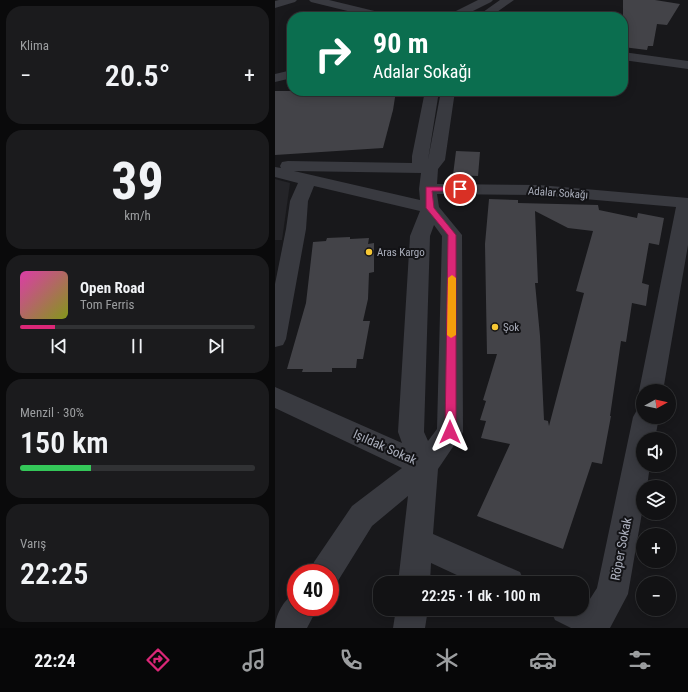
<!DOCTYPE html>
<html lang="tr">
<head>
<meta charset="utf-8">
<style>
  body { margin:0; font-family:"Roboto Condensed",sans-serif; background:#1b1b1d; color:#f1f3f6; height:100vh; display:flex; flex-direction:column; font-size:15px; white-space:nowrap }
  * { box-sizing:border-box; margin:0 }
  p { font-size:13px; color:#9c9ea0 }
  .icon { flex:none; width:22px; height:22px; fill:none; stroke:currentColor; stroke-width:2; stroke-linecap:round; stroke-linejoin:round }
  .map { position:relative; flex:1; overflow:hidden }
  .sheet { display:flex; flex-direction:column; gap:6px; padding:6px; background:#0a0a0b; width:275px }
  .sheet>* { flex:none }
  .guide { position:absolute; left:12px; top:12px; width:341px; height:84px; border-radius:16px; box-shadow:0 2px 10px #0003,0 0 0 1px #313234; background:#0b6e4f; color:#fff; overflow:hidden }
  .needle { width:26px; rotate:82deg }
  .buttons { position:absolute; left:361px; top:384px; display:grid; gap:8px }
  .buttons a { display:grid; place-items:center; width:40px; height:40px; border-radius:50%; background:#121214; box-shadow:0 2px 10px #0003,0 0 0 1px #313234; font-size:20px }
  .speed { position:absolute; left:12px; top:564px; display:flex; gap:8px; font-size:20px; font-weight:700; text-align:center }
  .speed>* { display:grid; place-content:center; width:52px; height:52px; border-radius:50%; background:#121214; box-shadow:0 2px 10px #0003,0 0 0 1px #313234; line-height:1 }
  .speed .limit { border:6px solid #d22; background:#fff; color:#111 }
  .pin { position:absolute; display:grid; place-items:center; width:34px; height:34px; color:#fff; margin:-17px; border:2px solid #fff; border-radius:50%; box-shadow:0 1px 4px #0007 }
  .me { position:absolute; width:44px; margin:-22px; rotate:0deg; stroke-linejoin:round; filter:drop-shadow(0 0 3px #0008) }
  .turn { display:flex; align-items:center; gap:14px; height:84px; padding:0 20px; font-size:18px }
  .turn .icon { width:52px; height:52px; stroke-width:2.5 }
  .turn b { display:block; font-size:28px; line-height:34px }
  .big { font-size:30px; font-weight:600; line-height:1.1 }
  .sheet .tile { flex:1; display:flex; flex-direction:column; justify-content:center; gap:6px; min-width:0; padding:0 14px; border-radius:16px; background:#1b1b1d }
  .sheet .dial { align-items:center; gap:0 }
  .dial b { font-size:52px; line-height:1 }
  .song { display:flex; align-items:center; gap:12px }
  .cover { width:48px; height:48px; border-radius:6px; background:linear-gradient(135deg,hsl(320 70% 55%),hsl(70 70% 35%)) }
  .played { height:4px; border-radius:2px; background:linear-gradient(90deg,#db2777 15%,#313234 15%) }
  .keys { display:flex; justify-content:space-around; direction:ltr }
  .heat { display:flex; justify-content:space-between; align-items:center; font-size:22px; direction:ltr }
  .charge { height:6px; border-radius:3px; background:linear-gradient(90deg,#34c759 30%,#313234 0) }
  .trip { position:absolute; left:98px; top:576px; width:216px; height:40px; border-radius:16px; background:#121214; box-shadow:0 2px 10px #0003,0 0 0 1px #313234; font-weight:600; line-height:40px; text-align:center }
  .tabs { display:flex; height:64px; justify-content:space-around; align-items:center; background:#070708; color:#9c9ea0 }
  .tabs .icon { width:28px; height:28px }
  .tabs .selected { color:#db2777 }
  .tabs b { font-size:18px; color:#f1f3f6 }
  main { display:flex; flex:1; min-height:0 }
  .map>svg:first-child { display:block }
</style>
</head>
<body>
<main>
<section class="sheet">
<div class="tile"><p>Klima</p>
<div class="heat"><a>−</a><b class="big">20.5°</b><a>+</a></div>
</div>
<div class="tile dial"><b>39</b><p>km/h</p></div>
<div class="tile">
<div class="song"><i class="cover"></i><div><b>Open Road</b><p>Tom Ferris</p></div></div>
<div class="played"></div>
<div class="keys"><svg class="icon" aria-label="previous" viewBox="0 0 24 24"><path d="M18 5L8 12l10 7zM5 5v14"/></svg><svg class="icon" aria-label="pause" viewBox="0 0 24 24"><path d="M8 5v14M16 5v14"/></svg><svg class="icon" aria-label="next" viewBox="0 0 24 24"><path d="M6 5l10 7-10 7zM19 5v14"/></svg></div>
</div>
<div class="tile"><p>Menzil · 30%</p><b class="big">150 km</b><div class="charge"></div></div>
<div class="tile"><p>Varış</p><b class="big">22:25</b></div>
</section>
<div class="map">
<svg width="413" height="628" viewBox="0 0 413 628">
  <rect width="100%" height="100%" fill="#18181b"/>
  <path fill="#242428" d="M0 179 15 183 7 240H0Z"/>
  <g fill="#434348" fill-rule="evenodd">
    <path d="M348 0H380L405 4 392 25 382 24 378 46H373L372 50 348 47Z"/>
    <path d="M0 91H121L118 110 108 148 0 155Z"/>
    <path d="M181 151 205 152 203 176 178 175Z"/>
    <path d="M214 199 243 200V203L323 205 324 210 362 218 363 213 389 218 384 245 374 243 367 283 374 285 371 306 357 303 351 342 346 341 335 416H336L327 464 317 462 288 549 202 516 235 444 206 438 211 421 205 420 211 401 208 400 222 354H212L210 244ZM260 211 293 228 318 231 301 291 309 293 274 426 273 421 269 420 265 336 260 283H263Z"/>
    <path d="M75 237V239L94 238 93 244 99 243V272L94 273 93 299 88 321H95L88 359H82L81 368H57V372H27L28 369H12L31 303 38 242 51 241 52 238Z"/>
  </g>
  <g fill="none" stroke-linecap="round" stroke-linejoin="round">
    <g fill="#393a40" fill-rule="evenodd">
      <path d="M4 0H22L20 2 0 8V1Z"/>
      <path d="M34 0H54L116 15 118 17H97L36 2Z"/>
      <path d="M203 0H218L216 2 186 17H171L173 15Z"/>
      <path d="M225 0H239L215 17H201Z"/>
      <path d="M348 52 413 61V69L348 60Z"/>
      <path d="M17 70V78L0 82V74Z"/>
      <path d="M150 91H164L153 160 166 91H180L170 160 163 169 162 184 264 185 413 198V245L388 391H368V398L364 391 401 207 264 195 162 194 164 207 187 235 188 432 163 469 158 534 245 572 250 583H199L156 563 155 583H123L133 496 97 526 61 584 55 586V573H35L39 562 77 506 127 468 0 408V387L127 443 123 432 135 236 145 211 39 186 33 201 31 229 11 339 8 345 0 347V284L11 229 15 201 23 183 0 177V167L6 168 5 166 7 162 13 161 137 163V156ZM19 171 146 173 144 189 145 200ZM159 225 167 236 162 429 153 441 149 432 155 236Z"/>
      <path d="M368 408V417H384L380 439H368V465H375L372 487H368V507L353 594 335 628H296L280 620 275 609H307V600L313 602 322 588 358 417 362 410Z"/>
      <path d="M21 593V607H43L32 628H0C0 616 9 598 21 593Z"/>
      <path d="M121 609H153L150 628H118Z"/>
    </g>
  </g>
  <path fill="#db2777" stroke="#8e194d" d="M151 187H185L189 189 185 191H157L159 208 181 235V432L179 435 175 437 171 435 170 432 173 235 151 208Z"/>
  <path fill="#f59e0b" d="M177 275 181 278V335L176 338 172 335 173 278Z"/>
  <g fill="#f7c834" stroke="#131316" stroke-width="1.5">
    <circle cx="94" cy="252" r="4"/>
    <circle cx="220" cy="327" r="4"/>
  </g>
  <g text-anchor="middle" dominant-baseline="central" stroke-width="4" stroke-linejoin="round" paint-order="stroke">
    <g font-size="11" fill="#aaaebb" stroke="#131316">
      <text transform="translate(283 193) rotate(4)">Adalar Sokağı</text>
    </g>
    <g font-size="11" fill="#aaaebb" stroke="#131316" text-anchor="start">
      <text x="102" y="252">Aras Kargo</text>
      <text x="228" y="327">Şok</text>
    </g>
    <g font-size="13" fill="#aaaebb" stroke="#131316">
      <text transform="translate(110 447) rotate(24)">Işıldak Sokak</text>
      <text transform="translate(346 549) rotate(-79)">Röper Sokak</text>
    </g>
  </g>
</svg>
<div class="buttons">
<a><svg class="needle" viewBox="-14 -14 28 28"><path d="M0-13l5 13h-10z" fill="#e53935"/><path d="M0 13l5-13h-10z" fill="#9c9ea0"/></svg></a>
<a><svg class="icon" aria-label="sound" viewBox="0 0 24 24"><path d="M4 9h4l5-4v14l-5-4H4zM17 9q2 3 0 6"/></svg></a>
<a><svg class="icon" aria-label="layers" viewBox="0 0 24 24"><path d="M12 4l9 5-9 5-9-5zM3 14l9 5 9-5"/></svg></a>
<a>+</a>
<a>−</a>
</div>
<div class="speed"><div class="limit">40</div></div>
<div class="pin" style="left:185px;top:189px;background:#d93025"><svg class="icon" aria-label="arrive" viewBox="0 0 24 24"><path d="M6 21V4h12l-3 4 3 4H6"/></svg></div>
<svg class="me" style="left:175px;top:432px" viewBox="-20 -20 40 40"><path d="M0-17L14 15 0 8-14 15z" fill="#db2777" stroke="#fff" stroke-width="4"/></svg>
<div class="trip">22:25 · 1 dk · 100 m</div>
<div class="guide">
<div class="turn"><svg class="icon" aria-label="right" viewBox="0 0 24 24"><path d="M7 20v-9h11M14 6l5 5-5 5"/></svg><div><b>90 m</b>Adalar Sokağı</div></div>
</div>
</div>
</main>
<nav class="tabs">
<b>22:24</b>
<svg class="icon selected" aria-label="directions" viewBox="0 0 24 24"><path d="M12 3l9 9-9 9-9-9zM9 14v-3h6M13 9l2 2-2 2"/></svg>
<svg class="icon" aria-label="music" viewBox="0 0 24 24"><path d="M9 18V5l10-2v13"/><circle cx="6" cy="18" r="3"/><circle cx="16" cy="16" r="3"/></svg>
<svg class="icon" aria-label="phone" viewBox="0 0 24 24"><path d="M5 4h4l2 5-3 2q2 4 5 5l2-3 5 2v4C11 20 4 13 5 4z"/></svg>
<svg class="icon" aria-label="climate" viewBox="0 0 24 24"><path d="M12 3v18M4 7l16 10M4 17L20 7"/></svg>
<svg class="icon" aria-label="car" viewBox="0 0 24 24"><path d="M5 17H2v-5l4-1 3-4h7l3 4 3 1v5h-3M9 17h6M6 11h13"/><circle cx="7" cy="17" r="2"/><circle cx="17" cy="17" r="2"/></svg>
<svg class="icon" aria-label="filters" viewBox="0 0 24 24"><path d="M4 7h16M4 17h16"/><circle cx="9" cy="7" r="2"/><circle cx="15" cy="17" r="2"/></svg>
</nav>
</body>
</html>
